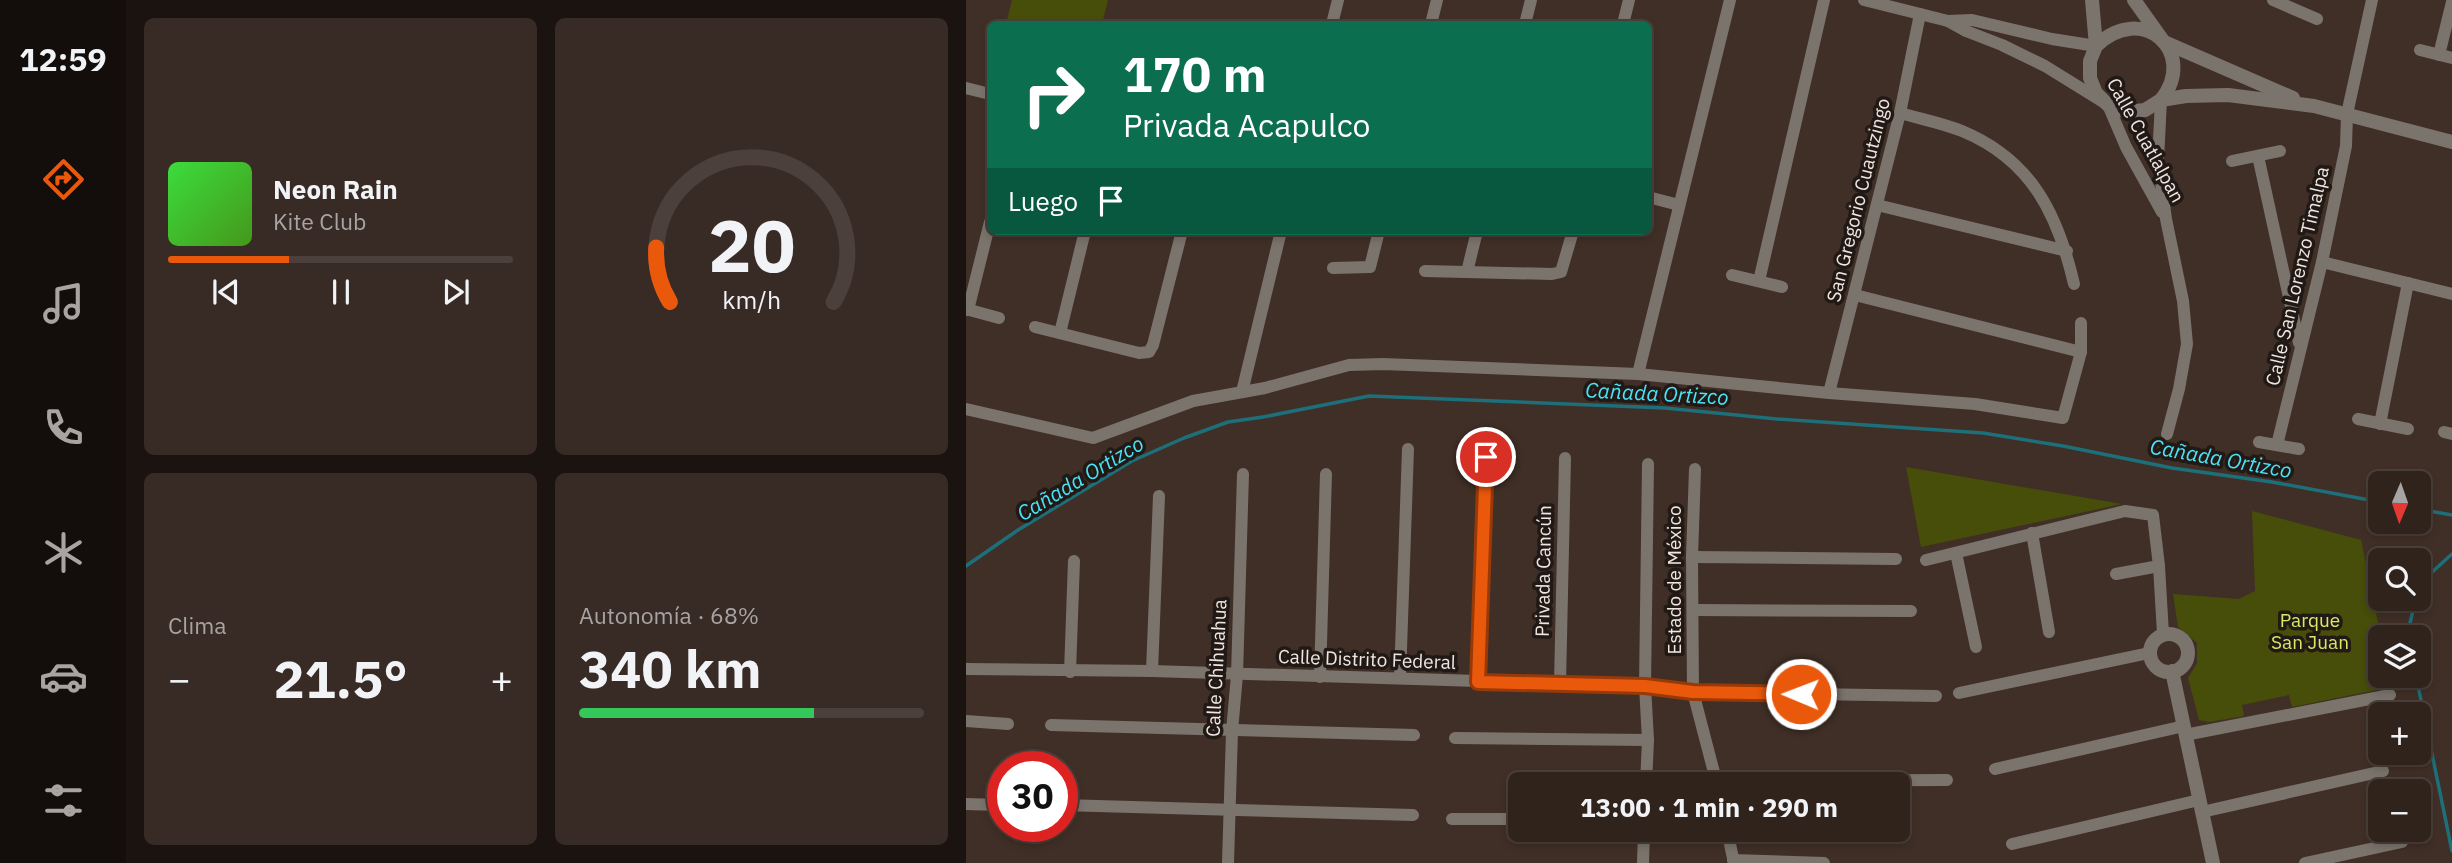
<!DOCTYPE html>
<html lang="es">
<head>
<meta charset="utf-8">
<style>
  body { margin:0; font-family:"IBM Plex Sans",sans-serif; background:#382b25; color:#f1f3f6; height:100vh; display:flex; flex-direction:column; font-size:26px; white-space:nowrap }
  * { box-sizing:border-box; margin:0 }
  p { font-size:23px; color:#a8a4a3 }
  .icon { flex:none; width:38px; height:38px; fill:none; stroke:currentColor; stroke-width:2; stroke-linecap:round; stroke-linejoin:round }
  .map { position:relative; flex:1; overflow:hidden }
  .drawer { display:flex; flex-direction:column; gap:18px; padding:18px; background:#1a130f; width:840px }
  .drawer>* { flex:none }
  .guide { position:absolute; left:21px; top:21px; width:665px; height:214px; border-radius:10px; box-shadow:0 4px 10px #0003,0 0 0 2px #4b403b; background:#0b6e4f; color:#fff; overflow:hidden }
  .needle { width:46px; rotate:182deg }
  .controls { position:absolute; left:1402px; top:471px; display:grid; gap:14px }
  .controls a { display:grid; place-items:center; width:63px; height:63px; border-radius:10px; background:#30231c; box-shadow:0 4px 10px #0003,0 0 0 2px #4b403b; font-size:35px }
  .speed { position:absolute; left:21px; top:751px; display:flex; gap:14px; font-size:35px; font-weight:700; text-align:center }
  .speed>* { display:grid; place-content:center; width:91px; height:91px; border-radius:50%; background:#30231c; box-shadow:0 4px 10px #0003,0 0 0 2px #4b403b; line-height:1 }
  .speed .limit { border:10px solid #d22; background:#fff; color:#111 }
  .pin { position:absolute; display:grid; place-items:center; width:60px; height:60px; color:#fff; margin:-30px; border:4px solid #fff; border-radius:50%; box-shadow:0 2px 7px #0007 }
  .me { position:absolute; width:77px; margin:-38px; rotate:271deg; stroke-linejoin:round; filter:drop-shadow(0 0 5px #0008) }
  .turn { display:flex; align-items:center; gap:24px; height:147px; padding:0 21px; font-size:32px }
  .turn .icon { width:91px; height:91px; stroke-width:2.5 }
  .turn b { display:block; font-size:49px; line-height:60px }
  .then { display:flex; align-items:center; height:66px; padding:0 21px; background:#0003; gap:14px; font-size:26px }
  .big { font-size:52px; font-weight:800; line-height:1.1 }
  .drawer .tile { flex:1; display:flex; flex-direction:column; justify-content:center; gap:10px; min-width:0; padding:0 24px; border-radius:10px; background:#382b25 }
  .drawer .dial { align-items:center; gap:0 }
  .dial svg { height:182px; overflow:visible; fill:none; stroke:#4b403b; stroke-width:7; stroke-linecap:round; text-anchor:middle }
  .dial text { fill:#f1f3f6; stroke:none }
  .song { display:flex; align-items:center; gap:21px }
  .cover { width:84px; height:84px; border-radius:10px; background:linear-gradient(135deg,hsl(120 70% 55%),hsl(100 70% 35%)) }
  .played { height:7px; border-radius:4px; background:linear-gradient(90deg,#ea580c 35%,#4b403b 35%) }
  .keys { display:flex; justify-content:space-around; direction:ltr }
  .heat { display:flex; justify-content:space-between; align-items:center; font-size:38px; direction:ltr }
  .charge { height:10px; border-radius:5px; background:linear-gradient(90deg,#34c759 68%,#4b403b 0) }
  .drawer .tiles { flex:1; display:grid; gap:18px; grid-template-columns:repeat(2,1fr) }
  .trip { position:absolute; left:542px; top:772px; width:402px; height:70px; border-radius:10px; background:#30231c; box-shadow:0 4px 10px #0003,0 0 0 2px #4b403b; font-weight:800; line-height:70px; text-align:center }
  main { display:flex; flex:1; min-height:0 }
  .tabs { display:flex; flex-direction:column; width:126px; justify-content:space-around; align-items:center; background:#130e0b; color:#a8a4a3 }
  .tabs .icon { width:49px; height:49px }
  .tabs .active { color:#ea580c }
  .tabs b { font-size:32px; color:#f1f3f6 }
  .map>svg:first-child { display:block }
</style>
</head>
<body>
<main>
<nav class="tabs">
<b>12:59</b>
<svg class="icon active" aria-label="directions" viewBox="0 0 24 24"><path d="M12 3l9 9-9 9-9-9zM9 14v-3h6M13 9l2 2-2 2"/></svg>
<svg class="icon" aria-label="music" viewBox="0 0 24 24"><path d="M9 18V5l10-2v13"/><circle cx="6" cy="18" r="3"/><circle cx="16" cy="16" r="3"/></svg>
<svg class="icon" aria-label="phone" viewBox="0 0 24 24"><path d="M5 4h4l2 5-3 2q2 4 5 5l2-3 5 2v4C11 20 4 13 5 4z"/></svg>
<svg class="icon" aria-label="climate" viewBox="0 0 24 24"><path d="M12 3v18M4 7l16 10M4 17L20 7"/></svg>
<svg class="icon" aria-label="car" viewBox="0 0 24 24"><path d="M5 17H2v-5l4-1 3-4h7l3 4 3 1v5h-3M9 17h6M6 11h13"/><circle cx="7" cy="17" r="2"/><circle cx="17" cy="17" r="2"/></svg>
<svg class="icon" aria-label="filters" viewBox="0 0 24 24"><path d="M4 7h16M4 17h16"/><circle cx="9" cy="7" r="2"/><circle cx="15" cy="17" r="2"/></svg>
</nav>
<section class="drawer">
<div class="tiles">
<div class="tile">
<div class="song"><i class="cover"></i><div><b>Neon Rain</b><p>Kite Club</p></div></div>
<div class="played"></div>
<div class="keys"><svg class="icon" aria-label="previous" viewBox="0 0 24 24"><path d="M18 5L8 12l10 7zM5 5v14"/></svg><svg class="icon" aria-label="pause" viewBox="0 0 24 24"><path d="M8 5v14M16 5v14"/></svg><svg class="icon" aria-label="next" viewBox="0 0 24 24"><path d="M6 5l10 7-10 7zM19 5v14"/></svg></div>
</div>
<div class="tile dial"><svg viewBox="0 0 100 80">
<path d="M14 69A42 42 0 1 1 86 69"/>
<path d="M14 69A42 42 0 0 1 8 45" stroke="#ea580c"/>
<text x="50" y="56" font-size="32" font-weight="700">20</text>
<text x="50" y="72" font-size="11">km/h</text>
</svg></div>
<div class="tile"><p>Clima</p>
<div class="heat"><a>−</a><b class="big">21.5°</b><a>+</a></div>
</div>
<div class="tile"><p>Autonomía · 68%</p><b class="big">340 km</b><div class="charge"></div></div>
</div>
</section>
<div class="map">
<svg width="1486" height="863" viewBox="0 0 1486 863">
  <rect width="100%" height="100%" fill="#402f26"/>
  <g fill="#464e09">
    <path d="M46 0H142L136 24H40Z"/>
    <path d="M940 467 1156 504 955 547Z"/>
    <path d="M1286 511 1395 540 1415 637 1414 676H1423L1425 687 1326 707 1323 695 1276 705 1278 716 1243 722 1233 720 1222 678 1231 663V643L1212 627 1207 594 1273 599 1289 591Z"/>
  </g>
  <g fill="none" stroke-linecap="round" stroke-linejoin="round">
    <g stroke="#1d6f7a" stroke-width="3.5">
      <path d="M1452 509 1486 515"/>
      <path d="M0 566 52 530 166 461 218 438 262 422 297 417 403 396 699 408 811 419 1017 433 1097 446 1206 468 1306 482 1414 502"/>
      <path d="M1452 592 1464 574 1486 554"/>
      <path d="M1445 637 1444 623 1450 598"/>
      <path d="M1450 676 1486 851"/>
    </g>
    <g stroke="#7b746d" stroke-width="12">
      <path d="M898 0 982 21 1006 20 1086 39 1130 46"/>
      <path d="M1307 0 1351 19"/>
      <path d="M982 21 1000 31 1036 45 1079 66 1142 105 1160 147 1196 212"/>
      <path d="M366 24 372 0"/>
      <path d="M465 24 471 0"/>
      <path d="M559 24 565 0"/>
      <path d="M657 24 663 0"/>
      <path d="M1454 50 1486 58"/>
      <path d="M1473 55 1486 2"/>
      <path d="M0 88 24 94"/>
      <path d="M1195 100 1192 160 1200 219 1217 301 1221 344 1213 389 1201 434"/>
      <path d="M934 113C955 119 976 123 996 131 1066 160 1092 215 1108 284"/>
      <path d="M1292 156 1333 343"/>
      <path d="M1266 161 1314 151"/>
      <path d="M682 197 713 205"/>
      <path d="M911 205 1101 251"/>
      <path d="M1356 262 1486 294"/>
      <path d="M367 268 404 267 413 231"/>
      <path d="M459 271 586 274 595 272 607 231"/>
      <path d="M501 272 511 231"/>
      <path d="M766 275 816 287"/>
      <path d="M793 281 858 0"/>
      <path d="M889 295 1115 352"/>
      <path d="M0 309 33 318"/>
      <path d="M2 310 24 222"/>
      <path d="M69 327 173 353 183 352 187 345 216 231"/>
      <path d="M94 333 119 231"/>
      <path d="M672 374 764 0"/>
      <path d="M276 392 315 231"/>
      <path d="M863 393 934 113 954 14"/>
      <path d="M0 409 127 438 227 401 299 388 383 365 417 364 672 374 863 393 1009 404 1097 418 1115 352V323"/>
      <path d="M1392 419 1442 429"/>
      <path d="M1414 424 1442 283"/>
      <path d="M1478 432 1486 434"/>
      <path d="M1293 442 1333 449"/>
      <path d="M1311 445 1356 262 1380 146 1381 114 1406 0"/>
      <path d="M729 469 726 557 727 692 751 784"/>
      <path d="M1066 533 1083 632"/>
      <path d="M990 553 1010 647"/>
      <path d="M726 557 930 559"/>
      <path d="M960 560 1159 511 1187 515 1193 566 1197 634"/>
      <path d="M1150 574 1193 566"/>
      <path d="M727 610 945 611"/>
      <path d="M0 669 186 671 679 686 727 692 970 696"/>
      <path d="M186 671 193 496"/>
      <path d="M104 672 108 561"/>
      <path d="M354 677 360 474"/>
      <path d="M434 678 442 449"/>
      <path d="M512 682 520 457"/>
      <path d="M594 684 599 458"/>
      <path d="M993 693 1183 653"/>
      <path d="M0 721 42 724"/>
      <path d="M85 725 448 735"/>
      <path d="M1219 735 1424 695"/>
      <path d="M489 738 682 740"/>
      <path d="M1029 769 1218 726"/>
      <path d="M750 781 981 780"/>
      <path d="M680 784 682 740 679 686 682 464"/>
      <path d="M0 804 33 805"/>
      <path d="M96 805 447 815"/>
      <path d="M1236 812 1417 771"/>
      <path d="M486 819H555"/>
      <path d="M761 830 768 863"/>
      <path d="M1046 844 1233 800"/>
      <path d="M767 860 858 863"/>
      <path d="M262 863 266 731 271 675 277 474"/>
      <path d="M677 863 678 830"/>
      <path d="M1339 863 1436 842"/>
    </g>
    <g stroke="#7b746d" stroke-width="14">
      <path d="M1126 0 1130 46 1124 61V78L1130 93 1142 105 1160 112 1179 110 1195 100 1220 96 1262 95 1348 106 1486 142"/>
      <path d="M1168 0 1198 42 1327 98"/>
      <path d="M1130 46C1176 1 1233 52 1195 100"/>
      <circle cx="1203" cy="653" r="19"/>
      <path d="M1206 671 1247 863"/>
    </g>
  </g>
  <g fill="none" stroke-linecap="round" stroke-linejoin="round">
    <defs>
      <path id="route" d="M520 457 512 682 679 686 727 692 835 694"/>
    </defs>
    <use href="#route" stroke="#983908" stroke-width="18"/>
    <use href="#route" stroke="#ea580c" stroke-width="12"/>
  </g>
  <g text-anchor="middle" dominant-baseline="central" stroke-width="7" stroke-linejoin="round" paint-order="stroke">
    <g font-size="19" fill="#f0e5df" stroke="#211915">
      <text transform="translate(1180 140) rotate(61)">Calle Cuatlalpan</text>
      <text transform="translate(892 200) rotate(-76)">San Gregorio Cuautzingo</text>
      <text transform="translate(1331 276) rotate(-77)">Calle San Lorenzo Timalpa</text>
      <text transform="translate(577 571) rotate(-89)">Privada Cancún</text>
      <text transform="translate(708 580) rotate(-90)">Estado de México</text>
      <text transform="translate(401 659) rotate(2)">Calle Distrito Federal</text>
      <text transform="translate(250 668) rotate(-87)">Calle Chihuahua</text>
    </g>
    <g font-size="19" fill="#d7e964" stroke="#211915">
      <text x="1344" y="620">Parque<tspan x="1344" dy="22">San Juan</tspan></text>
    </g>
    <g font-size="21" font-style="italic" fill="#4ce3f7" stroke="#211915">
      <text transform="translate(691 393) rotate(3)">Cañada Ortizco</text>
      <text transform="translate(1255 458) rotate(10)">Cañada Ortizco</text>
      <text transform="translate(114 478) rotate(-31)">Cañada Ortizco</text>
    </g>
  </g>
</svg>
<div class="controls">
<a><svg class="needle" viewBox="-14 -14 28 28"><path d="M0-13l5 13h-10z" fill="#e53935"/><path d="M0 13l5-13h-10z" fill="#a8a4a3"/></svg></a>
<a><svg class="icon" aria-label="search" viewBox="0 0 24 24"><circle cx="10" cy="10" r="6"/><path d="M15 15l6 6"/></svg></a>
<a><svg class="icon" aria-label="layers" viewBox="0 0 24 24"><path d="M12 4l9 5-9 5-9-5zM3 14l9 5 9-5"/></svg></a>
<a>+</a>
<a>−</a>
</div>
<div class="speed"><div class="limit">30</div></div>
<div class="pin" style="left:520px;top:457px;background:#d93025"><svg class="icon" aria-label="arrive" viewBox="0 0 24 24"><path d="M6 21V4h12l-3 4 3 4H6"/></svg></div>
<svg class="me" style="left:835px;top:694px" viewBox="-20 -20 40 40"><circle r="17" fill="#ea580c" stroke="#fff" stroke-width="3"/><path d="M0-11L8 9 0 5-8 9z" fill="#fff"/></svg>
<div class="trip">13:00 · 1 min · 290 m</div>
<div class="guide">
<div class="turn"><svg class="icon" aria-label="right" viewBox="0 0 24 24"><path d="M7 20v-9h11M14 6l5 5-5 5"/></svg><div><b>170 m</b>Privada Acapulco</div></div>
<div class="then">Luego<svg class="icon" aria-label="arrive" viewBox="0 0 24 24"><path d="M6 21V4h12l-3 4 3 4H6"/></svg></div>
</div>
</div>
</main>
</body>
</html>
